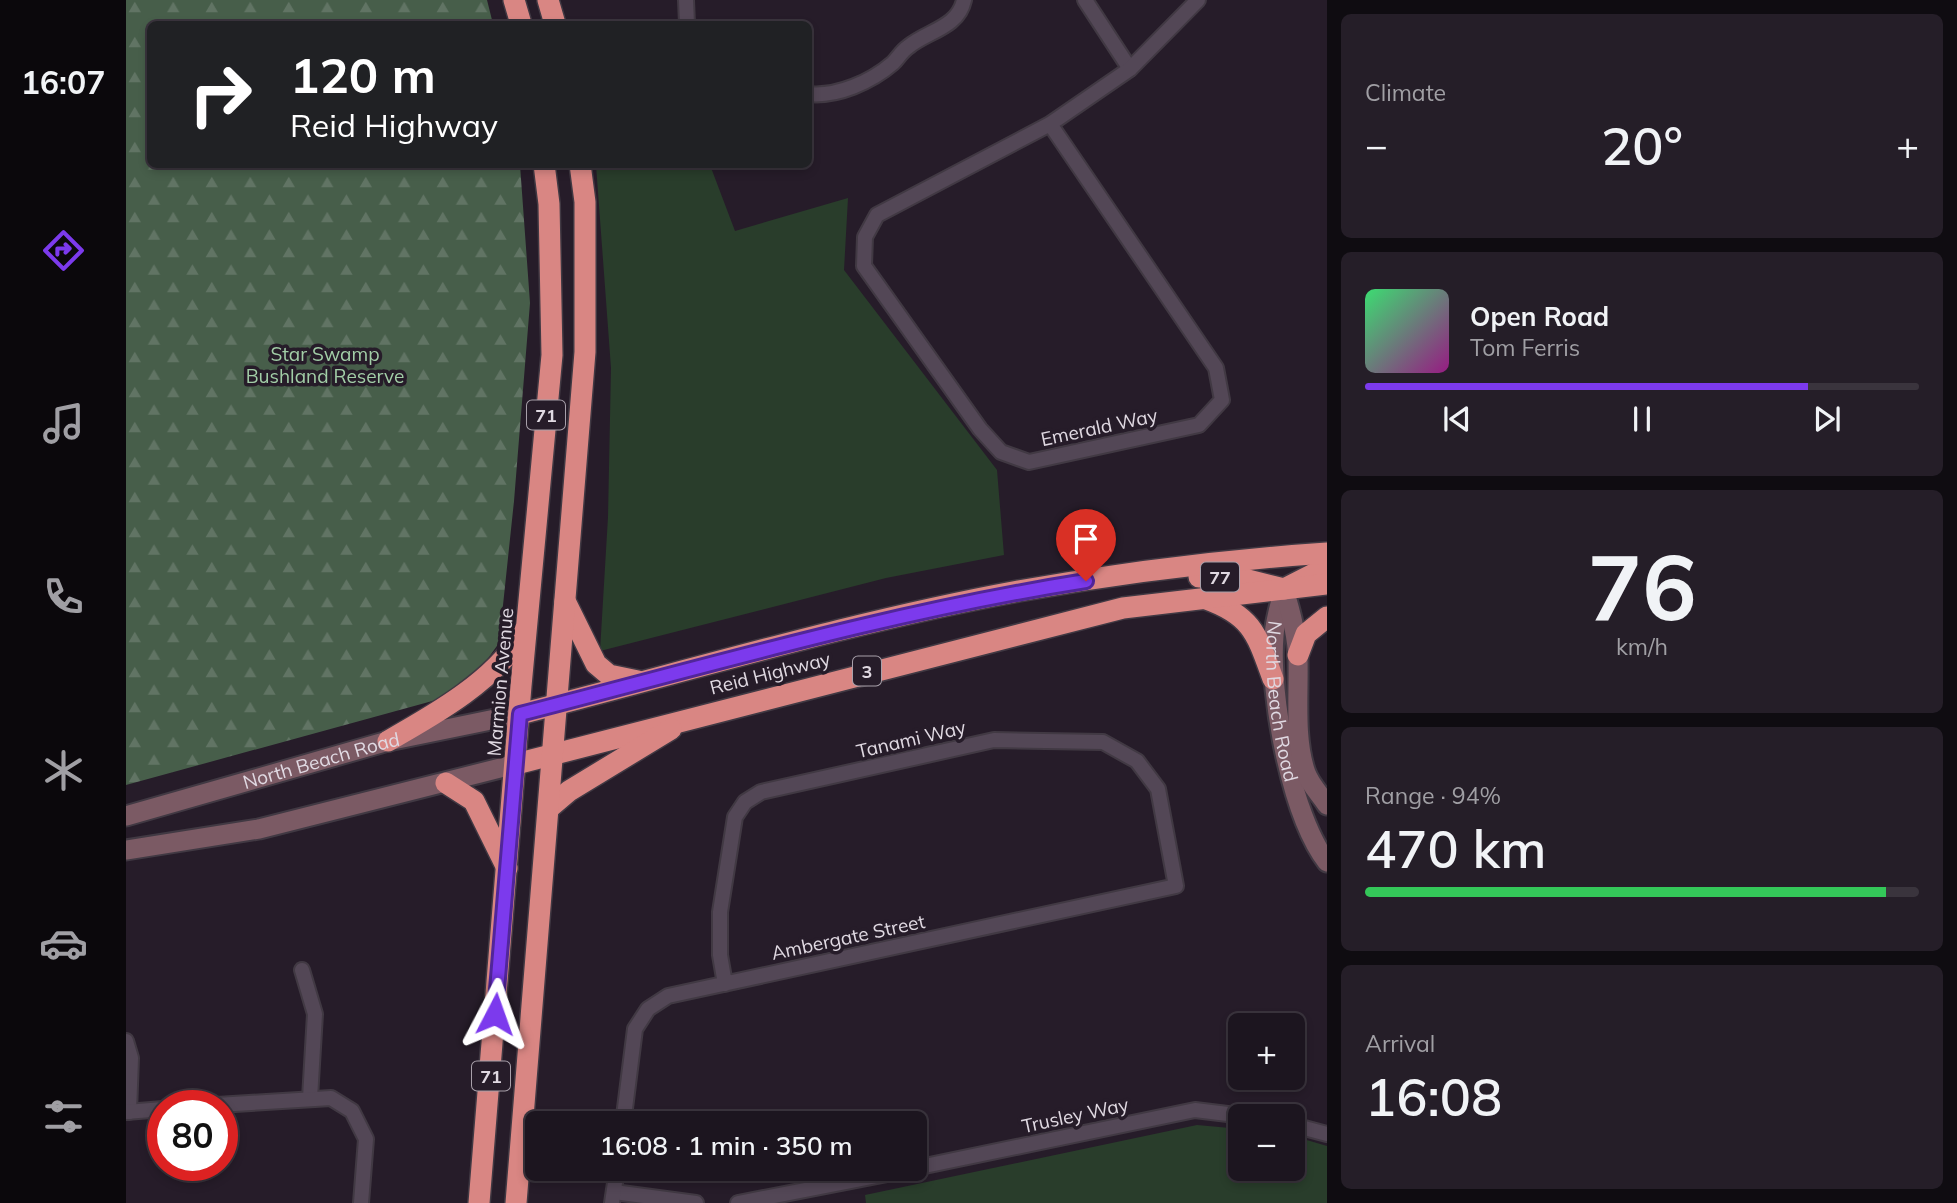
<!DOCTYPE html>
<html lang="en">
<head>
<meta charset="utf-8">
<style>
  body { margin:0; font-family:Mulish,sans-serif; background:#251e28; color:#f1f3f6; height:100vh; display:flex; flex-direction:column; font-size:26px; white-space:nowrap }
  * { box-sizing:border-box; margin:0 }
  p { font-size:23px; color:#a09fa4 }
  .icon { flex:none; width:38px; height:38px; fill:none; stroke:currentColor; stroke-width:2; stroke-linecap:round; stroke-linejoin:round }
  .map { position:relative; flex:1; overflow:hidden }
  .sheet { display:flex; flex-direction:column; gap:14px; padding:14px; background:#0f0c11; width:630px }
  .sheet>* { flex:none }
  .banner { position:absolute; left:21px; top:21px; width:665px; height:147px; border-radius:10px; box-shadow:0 4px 10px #0003,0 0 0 2px #3a343d; background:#202124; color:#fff; overflow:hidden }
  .tools { position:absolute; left:1102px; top:1013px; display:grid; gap:14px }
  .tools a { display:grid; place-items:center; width:77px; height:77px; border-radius:10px; background:#1c151f; box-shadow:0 4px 10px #0003,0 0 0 2px #3a343d; font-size:35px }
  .speed { position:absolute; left:21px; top:1090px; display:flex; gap:14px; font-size:35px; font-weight:700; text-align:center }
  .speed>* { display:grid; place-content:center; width:91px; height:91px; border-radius:50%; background:#1c151f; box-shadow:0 4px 10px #0003,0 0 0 2px #3a343d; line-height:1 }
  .speed .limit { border:10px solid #d22; background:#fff; color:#111 }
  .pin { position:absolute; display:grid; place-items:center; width:60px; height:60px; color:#fff; margin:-72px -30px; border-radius:50% 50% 50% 0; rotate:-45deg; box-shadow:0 0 7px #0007 }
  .pin .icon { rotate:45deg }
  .me { position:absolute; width:77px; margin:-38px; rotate:4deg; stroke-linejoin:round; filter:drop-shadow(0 0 5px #0008) }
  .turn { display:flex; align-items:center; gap:24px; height:147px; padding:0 28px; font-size:32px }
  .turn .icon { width:91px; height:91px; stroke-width:2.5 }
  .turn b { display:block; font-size:49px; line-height:60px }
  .big { font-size:52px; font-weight:600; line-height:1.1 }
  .sheet .card { flex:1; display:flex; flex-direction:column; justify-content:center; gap:10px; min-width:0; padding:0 24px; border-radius:10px; background:#251e28 }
  .sheet .dial { align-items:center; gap:0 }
  .dial b { font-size:91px; line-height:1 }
  .song { display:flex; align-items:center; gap:21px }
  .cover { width:84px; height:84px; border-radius:10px; background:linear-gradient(135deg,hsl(140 70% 55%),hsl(310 70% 35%)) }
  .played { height:7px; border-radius:4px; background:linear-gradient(90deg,#7c3aed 80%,#3a343d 80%) }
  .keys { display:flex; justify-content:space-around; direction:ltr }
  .heat { display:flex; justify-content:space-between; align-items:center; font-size:38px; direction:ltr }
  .charge { height:10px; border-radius:5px; background:linear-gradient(90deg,#34c759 94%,#3a343d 0) }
  .trip { position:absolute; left:399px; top:1111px; width:402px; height:70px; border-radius:10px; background:#1c151f; box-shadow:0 4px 10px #0003,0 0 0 2px #3a343d; font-weight:600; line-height:70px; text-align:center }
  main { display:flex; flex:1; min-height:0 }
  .tab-bar { display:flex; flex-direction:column; width:126px; justify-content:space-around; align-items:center; background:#0b080c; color:#a09fa4 }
  .tab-bar .icon { width:49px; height:49px }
  .tab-bar .selected { color:#7c3aed }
  .tab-bar b { font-size:32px; color:#f1f3f6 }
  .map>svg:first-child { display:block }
</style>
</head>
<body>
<main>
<nav class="tab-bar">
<b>16:07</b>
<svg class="icon selected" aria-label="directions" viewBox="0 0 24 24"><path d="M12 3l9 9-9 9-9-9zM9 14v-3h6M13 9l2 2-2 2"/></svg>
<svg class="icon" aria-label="music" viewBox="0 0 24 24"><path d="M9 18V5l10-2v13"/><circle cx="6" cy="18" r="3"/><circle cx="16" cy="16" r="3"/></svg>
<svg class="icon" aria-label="phone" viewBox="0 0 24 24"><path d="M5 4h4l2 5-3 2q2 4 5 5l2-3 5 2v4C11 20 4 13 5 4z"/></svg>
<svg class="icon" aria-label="climate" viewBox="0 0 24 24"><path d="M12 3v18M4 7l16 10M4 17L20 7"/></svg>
<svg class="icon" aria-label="car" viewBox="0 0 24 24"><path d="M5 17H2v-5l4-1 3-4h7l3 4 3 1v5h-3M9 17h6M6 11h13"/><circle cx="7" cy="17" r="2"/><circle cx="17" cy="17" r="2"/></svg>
<svg class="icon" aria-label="filters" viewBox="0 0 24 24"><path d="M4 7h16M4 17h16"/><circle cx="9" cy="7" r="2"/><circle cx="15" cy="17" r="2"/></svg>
</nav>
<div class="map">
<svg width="1201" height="1203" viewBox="0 0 1201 1203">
  <defs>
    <pattern id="forest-firs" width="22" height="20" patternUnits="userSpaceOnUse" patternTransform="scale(1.75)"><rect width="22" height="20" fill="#475e4a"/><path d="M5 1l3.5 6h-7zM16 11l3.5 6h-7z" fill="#617464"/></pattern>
  </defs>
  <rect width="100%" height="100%" fill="#261c29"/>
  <g fill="#293d2b">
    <path d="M470 165H584L609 231 722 198 718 270 871 470 878 555 760 578 474 651 482 517 485 368Z"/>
    <path d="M1071 1125 1115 1129V1169H1167V1136L1201 1146V1203H740L739 1195Z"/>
  </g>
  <path fill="url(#forest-firs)" d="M0 0H361L367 24H24V164L394 165 404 303 388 501 373 643 353 671 310 700 0 785Z"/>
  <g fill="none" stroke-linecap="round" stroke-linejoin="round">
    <defs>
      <g id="street">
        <path d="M560 0 561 24"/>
        <path d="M959 0 1004 69"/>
        <path d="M682 94C711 97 745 82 767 63 772 58 776 51 782 47 801 31 832 28 838 0"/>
        <path d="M924 124 1090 368 1096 400 1073 425 903 462 875 452 854 429 738 266 739 237 751 215 924 124 1004 69 1072 0"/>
        <path d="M176 970 189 1014 184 1098"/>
        <path d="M0 1041 5 1058 3 1112"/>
        <path d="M75 1106 205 1098 226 1111 240 1139 235 1203"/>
        <path d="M0 1112 37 1109"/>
        <path d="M497 1124 509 1029 522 1009 542 996 1050 886 1032 789 1011 761 977 742 868 740 635 792 619 802 609 817 594 912V955L599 984"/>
        <path d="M1167 1125 1201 1134"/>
        <path d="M789 1168 1069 1110 1118 1116"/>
        <path d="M488 1192 570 1203"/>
        <path d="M486 1203 491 1169"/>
        <path d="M612 1203 787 1169"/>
      </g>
      <g id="secondary">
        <path id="s1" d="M1158 589C1154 604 1149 620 1148 636 1143 695 1165 815 1201 862"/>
        <path d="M1158 590C1165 612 1171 635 1172 659 1173 695 1168 739 1180 773 1185 786 1194 794 1201 805"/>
        <path id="s2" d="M0 816 262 741 394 714"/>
        <path d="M0 850 133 829 390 764"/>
      </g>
      <g id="highway">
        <path d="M388 0 395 24"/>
        <path d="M422 0 429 24"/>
        <path d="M1073 577H1110L1158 589 1201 567"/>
        <path d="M1080 599C1127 616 1131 635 1147 679"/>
        <path d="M439 601 470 664 483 675 512 681"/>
        <path d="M1172 655 1180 634 1201 617"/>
        <path d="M394 714C559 672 724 622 892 591 994 573 1097 560 1201 553"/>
        <path d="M262 741C308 715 372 679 397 632"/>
        <path d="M390 764 997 608 1201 584"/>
        <path d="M320 783 348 801 381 868"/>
        <path d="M423 808 443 791 545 729"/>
        <path d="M353 1203 395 686 426 355 423 204 418 164"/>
        <path d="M390 1203 459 352V202L454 164"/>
      </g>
    </defs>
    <use href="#street" stroke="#413943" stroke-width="18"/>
    <use href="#secondary" stroke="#413943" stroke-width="23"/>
    <use href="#highway" stroke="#413943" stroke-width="24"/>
    <use href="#street" stroke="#534756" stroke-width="14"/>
    <use href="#secondary" stroke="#7b5a64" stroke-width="19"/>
    <use href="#highway" stroke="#d98683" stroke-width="21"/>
  </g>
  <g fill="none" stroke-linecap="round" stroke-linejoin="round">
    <defs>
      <path id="route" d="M369 1014 394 714C581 666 768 611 960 581"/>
    </defs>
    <use href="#route" stroke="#51269a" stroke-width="18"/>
    <use href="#route" stroke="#7c3aed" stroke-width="12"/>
  </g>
  <g text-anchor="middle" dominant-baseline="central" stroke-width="7" stroke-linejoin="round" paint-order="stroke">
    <g fill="#261c29" stroke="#a8a0aa" stroke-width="2">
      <rect x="401" y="400.5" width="38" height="29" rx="5"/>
      <rect x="1075" y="562.5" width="38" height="29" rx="5"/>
      <rect x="727" y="656.5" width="28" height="29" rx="5"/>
      <rect x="346" y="1061.5" width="38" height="29" rx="5"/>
    </g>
    <g font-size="18" font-weight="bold" fill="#e0d9e2">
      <text x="420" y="415">71</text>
      <text x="1094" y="577">77</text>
      <text x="741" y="671">3</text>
      <text x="365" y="1076">71</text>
    </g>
    <g font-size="19" fill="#a2cea7" stroke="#261c29">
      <text x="199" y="354">Star Swamp<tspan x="199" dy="22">Bushland Reserve</tspan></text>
    </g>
    <g font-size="19" fill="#e0d9e2" stroke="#261c29">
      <text transform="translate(973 427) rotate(-12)">Emerald Way</text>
      <text transform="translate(644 673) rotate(-14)">Reid Highway</text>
      <text transform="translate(374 682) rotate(-85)">Marmion Avenue</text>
      <text stroke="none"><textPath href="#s1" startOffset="114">North Beach Road</textPath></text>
      <text transform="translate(785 739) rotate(-13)">Tanami Way</text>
      <text stroke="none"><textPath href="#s2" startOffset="203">North Beach Road</textPath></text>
      <text transform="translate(722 937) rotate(-12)">Ambergate Street</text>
      <text transform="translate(949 1115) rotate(-12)">Trusley Way</text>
    </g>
  </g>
</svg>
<div class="tools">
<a>+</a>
<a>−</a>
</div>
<div class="speed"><div class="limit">80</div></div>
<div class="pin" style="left:960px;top:581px;background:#d93025"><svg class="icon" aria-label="arrive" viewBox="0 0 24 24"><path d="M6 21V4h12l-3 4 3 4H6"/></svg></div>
<svg class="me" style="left:369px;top:1014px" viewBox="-20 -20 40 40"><path d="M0-17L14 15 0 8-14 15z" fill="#7c3aed" stroke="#fff" stroke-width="4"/></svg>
<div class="trip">16:08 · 1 min · 350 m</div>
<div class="banner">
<div class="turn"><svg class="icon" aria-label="right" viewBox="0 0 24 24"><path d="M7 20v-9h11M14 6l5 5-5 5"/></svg><div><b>120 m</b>Reid Highway</div></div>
</div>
</div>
<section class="sheet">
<div class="card"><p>Climate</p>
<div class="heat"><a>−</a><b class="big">20°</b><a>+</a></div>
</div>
<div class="card">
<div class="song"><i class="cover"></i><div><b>Open Road</b><p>Tom Ferris</p></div></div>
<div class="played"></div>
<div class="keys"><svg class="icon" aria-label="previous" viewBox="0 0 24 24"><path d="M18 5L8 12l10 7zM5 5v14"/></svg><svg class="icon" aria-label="pause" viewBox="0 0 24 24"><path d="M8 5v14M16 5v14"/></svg><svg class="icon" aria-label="next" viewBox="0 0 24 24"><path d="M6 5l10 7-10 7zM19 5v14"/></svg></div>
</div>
<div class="card dial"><b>76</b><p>km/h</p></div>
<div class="card"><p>Range · 94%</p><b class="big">470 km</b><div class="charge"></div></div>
<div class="card"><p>Arrival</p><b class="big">16:08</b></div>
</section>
</main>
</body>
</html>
